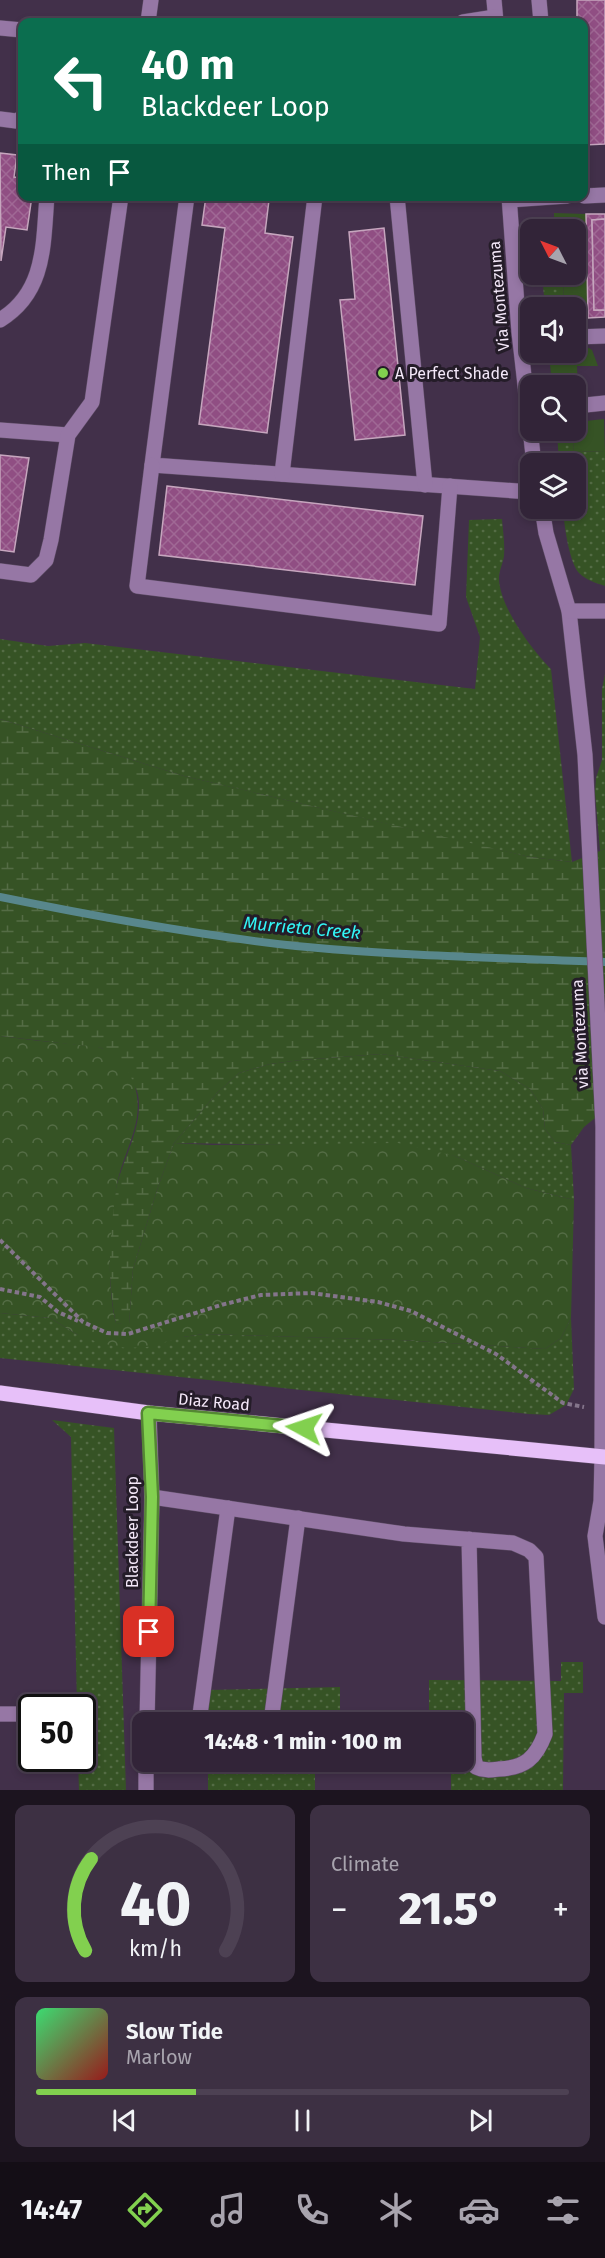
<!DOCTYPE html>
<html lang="en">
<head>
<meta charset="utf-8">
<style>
  body { margin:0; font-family:"Fira Sans",sans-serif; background:#3d3043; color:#f1f3f6; height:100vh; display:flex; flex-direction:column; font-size:22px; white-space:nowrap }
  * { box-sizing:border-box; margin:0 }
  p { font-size:20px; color:#a8a4ae }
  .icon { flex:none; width:33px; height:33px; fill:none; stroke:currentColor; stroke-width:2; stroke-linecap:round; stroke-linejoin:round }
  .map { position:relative; height:1790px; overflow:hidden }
  .drawer { display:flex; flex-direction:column; gap:15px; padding:15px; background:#1c141f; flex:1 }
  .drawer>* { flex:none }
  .top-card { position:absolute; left:18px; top:18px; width:570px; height:183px; border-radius:12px; box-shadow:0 3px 9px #0003,0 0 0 2px #4d4153; background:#0b6e4f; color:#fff; overflow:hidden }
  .needle { width:39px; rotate:312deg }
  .tools { position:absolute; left:520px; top:219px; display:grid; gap:12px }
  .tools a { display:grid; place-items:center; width:66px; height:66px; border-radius:12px; background:#322438; box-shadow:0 3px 9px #0003,0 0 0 2px #4d4153; font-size:30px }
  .speed { position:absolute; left:18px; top:1694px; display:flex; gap:12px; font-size:30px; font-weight:700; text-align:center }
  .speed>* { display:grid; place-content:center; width:78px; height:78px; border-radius:50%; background:#322438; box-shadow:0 3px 9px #0003,0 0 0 2px #4d4153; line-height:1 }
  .speed .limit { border:3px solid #111; border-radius:9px; background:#fff; color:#111 }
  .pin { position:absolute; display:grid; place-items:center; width:51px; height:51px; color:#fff; margin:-26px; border-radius:12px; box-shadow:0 3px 9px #0006 }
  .me { position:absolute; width:66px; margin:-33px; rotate:275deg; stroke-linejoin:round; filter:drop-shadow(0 0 4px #0008) }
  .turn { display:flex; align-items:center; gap:21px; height:126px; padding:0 24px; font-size:27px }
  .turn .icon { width:78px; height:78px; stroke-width:2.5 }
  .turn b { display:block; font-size:42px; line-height:51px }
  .then { display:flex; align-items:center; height:57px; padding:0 24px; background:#0003; gap:12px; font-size:22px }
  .big { font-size:45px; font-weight:800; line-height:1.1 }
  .drawer .widget { flex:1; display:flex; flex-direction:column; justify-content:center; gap:9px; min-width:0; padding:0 21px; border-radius:12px; background:#3d3043 }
  .drawer .dial { align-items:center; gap:0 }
  .dial svg { height:156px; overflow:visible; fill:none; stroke:#4d4153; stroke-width:7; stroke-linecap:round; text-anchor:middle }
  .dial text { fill:#f1f3f6; stroke:none }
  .song { display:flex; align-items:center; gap:18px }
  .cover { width:72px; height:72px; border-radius:9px; background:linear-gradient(135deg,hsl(140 70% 55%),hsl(0 70% 35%)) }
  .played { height:6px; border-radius:3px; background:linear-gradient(90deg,#82d04f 30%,#4d4153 30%) }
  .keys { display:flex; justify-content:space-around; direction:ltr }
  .heat { display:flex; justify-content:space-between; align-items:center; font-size:33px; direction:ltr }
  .drawer .tiles { flex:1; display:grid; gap:15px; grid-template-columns:1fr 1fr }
  .widget:last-child { grid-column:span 2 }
  .trip { position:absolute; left:132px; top:1712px; width:342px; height:60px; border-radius:12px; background:#322438; box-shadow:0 3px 9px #0003,0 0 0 2px #4d4153; font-weight:800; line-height:60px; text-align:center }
  .dock { display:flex; height:96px; justify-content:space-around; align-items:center; background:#140e16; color:#a8a4ae }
  .dock .icon { width:42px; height:42px }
  .dock .on { color:#82d04f }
  .dock b { font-size:27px; color:#f1f3f6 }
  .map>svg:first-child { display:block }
</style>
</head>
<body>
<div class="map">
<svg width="605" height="1790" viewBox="0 0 605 1790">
  <defs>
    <pattern id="grass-dots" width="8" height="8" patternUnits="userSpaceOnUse" patternTransform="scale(1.5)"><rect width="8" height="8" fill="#365325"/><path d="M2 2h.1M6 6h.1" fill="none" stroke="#546c45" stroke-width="1.8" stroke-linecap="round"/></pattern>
    <pattern id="wetland-marsh" width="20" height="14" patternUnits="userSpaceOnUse" patternTransform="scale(1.5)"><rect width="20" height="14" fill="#365325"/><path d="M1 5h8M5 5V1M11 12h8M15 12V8" fill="none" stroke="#546c45"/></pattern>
    <pattern id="park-crowns" width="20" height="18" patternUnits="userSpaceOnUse" patternTransform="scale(1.5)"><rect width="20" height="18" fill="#365325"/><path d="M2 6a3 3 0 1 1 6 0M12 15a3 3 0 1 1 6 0" fill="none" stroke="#546c45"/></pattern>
    <pattern id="building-cross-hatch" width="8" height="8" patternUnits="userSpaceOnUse" patternTransform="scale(1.5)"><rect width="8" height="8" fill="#904e83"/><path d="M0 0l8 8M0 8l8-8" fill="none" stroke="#a06895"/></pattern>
  </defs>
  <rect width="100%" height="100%" fill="#42304a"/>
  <g fill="url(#grass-dots)">
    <path d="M542 275H564L563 307H545Z"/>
    <path d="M557 431H572L574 452 605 451V586C596 583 586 580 579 573 569 562 564 524 563 509L576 508V464L559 463Z"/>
    <path d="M502 519C503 531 505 544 504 556 503 563 499 571 499 578 499 606 532 650 551 669L572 862 530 857 485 847 184 776 0 719V639L48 646 85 643 475 689 480 637 466 597 469 520Z"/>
    <path d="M605 674V849L600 851 595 792 596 778 602 760V689Z"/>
    <path d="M381 1054 500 1071 530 1089 543 1109 545 1129 555 1142 571 1145 574 1200 526 1188 455 1156 301 1145 174 1143 218 1092 239 1073 270 1064 301 1060Z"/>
    <path d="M0 1313 50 1318 78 1335 183 1337 203 1334 399 1340 545 1349 561 1338 571 1318 574 1389 566 1405 549 1415 529 1414 0 1358Z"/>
    <path d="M52 1420 114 1428 126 1790H79L78 1758H82V1707H77L71 1437Z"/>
    <path d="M561 1662H583V1693H564L563 1790H451V1761H464V1722H429V1680L561 1681Z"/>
    <path d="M340 1687V1722H208L207 1690Z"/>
    <rect x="208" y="1761" width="107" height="29"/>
  </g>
  <path fill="url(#wetland-marsh)" d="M0 719 184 776 530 857 572 862 605 849V1110L584 1127 571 1145 555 1142 545 1129 543 1109 530 1089 500 1071 381 1054 301 1060 270 1064 239 1073 218 1092 174 1143 158 1187 133 1269 129 1325 116 1323C107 1283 108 1229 116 1189 122 1160 146 1121 137 1091 134 1082 109 1057 102 1048L0 1036Z"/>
  <path fill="url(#park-crowns)" d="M0 1036C24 1039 48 1042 72 1044 82 1046 95 1045 104 1049 120 1057 124 1062 131 1077 151 1118 121 1151 116 1191 110 1231 106 1284 116 1323L129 1324 133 1269 158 1187 174 1143 212 1145 398 1143 455 1156 526 1188 574 1200 571 1318 561 1338 545 1349 399 1340 203 1334 183 1337 147 1347 126 1348 100 1343 78 1335 50 1318 0 1313Z"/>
  <g fill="#365325">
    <path d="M554 213 586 214 588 318 576 320V308L563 307 564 275 576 274V230L558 229 554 218Z"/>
    <path d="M589 348 592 350 598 366H577L578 391H576V386L552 385 549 354 576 352V349Z"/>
    <path d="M604 419 605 451 574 452 572 431 576 430V422Z"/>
  </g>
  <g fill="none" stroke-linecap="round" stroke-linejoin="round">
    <path stroke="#58878c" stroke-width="8" d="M0 897C98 917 196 935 296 946 399 956 502 958 605 962"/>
  </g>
  <g fill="url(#building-cross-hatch)" stroke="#c6a6be" stroke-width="1.5">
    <path d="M577 0H605V144L584 145V22H577Z"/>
    <path d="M0 153 17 155 14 177 22 178V196H32L27 230 6 227 1 261Z"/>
    <path d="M206 196H264L263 200H269L265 233 293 237 267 433 199 424 225 228 202 225Z"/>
    <path d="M586 214H605V219L592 220 594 310H605V317L588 318Z"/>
    <path d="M605 219V310H594L592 220Z"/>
    <path d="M384 228 405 435 355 440 340 300 355 299 349 232Z"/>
    <path d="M0 455 29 458 14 552 0 550Z"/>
    <path d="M167 486 423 516 415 585 159 555Z"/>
  </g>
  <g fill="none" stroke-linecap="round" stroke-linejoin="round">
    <defs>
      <g id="minor">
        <path d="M494 0 496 22"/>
        <path d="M539 0 541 22"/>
        <path d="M148 22 151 0"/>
        <path d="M463 22 495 17"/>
        <path d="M0 28 22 30"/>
        <path d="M0 119 16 121 22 118"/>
        <path d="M187 196 152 465 531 492"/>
        <path d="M397 196 425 485"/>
        <path d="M509 196 519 332 534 464"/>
        <path d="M584 196 605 195"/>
        <path d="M509 200 567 196"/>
        <path d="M0 320C46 292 43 244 47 196"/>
        <path d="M576 337 605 336"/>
        <path d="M576 406 605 403"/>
        <path d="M0 430 68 435"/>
        <path d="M152 465 137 586 439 624 450 486"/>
        <path d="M282 474 315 196"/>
        <path d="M542 508 546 533 569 611 585 755 603 1127 602 1457 601 1501 595 1536 605 1617"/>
        <path d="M0 571 31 575 46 560 51 540 68 435 92 402 121 196"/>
        <path d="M569 611H605"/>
        <path d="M152 1497 404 1534 513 1543 529 1550 536 1557 545 1734C536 1758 525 1768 499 1769 491 1770 484 1771 476 1767L474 1758 469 1539"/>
        <path d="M0 1714H26"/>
        <path d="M147 1722 152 1497 149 1413"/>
        <path d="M199 1722 228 1508"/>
        <path d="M271 1722 298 1518"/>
        <path d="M146 1790V1761"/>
      </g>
      <path id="major" d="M0 1393 149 1413 605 1457"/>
    </defs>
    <use href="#minor" stroke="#5e4d66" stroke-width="16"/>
    <use href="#major" stroke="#5e4d66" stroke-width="16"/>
    <g stroke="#84758b" stroke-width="4" stroke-dasharray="4.5 3" stroke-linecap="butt">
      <path d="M0 1240 83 1322 107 1333 128 1334 221 1305 261 1295 311 1293 378 1302 411 1311 496 1354 563 1403 584 1407"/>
      <path d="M0 1289 40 1297 58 1312 78 1321"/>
    </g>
    <use href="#minor" stroke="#9677a5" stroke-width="15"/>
    <use href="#major" stroke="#e7c0f9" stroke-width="15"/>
  </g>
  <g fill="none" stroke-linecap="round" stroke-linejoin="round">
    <defs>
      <path id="route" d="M149 1632 152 1497 148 1413 304 1428"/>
    </defs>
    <use href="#route" stroke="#548733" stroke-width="15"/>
    <use href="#route" stroke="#82d04f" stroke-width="10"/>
  </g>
  <circle fill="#82d04f" stroke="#241c28" stroke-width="2" cx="383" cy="373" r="6"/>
  <g text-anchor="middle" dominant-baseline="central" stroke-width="6" stroke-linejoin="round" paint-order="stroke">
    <g font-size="16" fill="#f4e8f9" stroke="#241c28">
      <text transform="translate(499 296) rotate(-95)">Via Montezuma</text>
      <text transform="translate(580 1034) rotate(-93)">via Montezuma</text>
      <text transform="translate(214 1402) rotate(5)">Diaz Road</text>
      <text transform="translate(132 1532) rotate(-90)">Blackdeer Loop</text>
    </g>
    <g font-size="16" fill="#f4e8f9" stroke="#241c28" text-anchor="start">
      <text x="395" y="373">A Perfect Shade</text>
    </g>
    <g font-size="18" font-style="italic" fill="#32f5f5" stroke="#241c28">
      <text transform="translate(302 928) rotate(5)">Murrieta Creek</text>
    </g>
  </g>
</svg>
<div class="tools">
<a><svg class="needle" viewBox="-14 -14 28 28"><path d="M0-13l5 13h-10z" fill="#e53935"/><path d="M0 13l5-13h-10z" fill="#a8a4ae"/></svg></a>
<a><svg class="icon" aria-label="sound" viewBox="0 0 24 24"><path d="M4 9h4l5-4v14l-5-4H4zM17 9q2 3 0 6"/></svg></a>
<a><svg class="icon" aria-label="search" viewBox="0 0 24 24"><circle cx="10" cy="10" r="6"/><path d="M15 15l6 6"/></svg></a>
<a><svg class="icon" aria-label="layers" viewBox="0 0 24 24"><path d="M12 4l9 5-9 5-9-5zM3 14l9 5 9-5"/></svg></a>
</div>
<div class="speed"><div class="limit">50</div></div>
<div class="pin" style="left:149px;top:1632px;background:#d93025"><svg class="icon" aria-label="arrive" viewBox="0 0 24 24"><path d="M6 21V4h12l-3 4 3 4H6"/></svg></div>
<svg class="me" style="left:304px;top:1428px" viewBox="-20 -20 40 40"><path d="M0-17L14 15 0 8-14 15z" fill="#82d04f" stroke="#fff" stroke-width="4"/></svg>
<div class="trip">14:48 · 1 min · 100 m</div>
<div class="top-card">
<div class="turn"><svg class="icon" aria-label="left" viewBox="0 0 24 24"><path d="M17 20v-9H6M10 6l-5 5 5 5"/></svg><div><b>40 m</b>Blackdeer Loop</div></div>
<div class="then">Then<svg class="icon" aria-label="arrive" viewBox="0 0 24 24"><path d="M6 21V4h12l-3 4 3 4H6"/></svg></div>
</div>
</div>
<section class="drawer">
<div class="tiles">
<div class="widget dial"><svg viewBox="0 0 100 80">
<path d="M14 69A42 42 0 1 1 86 69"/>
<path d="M14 69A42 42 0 0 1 17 22" stroke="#82d04f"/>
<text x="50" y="56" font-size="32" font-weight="700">40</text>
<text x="50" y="72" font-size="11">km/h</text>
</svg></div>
<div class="widget"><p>Climate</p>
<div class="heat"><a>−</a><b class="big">21.5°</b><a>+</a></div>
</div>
<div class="widget">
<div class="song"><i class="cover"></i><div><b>Slow Tide</b><p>Marlow</p></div></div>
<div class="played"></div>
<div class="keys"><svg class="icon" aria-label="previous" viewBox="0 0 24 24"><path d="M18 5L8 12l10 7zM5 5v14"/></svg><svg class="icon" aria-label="pause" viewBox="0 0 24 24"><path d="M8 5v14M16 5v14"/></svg><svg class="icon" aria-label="next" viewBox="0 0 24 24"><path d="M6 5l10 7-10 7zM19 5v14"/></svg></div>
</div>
</div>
</section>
<nav class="dock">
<b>14:47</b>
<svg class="icon on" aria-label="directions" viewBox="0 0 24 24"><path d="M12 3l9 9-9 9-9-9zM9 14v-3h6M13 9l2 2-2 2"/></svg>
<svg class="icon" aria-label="music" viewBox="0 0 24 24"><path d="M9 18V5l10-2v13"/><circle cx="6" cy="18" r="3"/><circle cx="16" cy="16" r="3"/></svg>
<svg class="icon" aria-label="phone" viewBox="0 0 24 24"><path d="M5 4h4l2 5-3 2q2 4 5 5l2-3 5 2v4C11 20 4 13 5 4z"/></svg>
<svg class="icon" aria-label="climate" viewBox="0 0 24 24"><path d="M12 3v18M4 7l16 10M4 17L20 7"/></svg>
<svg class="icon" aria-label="car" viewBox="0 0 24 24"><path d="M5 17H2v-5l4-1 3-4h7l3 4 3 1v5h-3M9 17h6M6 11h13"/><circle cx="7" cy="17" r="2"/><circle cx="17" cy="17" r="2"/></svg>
<svg class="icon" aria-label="filters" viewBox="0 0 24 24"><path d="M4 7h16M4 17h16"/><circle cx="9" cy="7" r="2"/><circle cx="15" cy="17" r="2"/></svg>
</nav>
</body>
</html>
